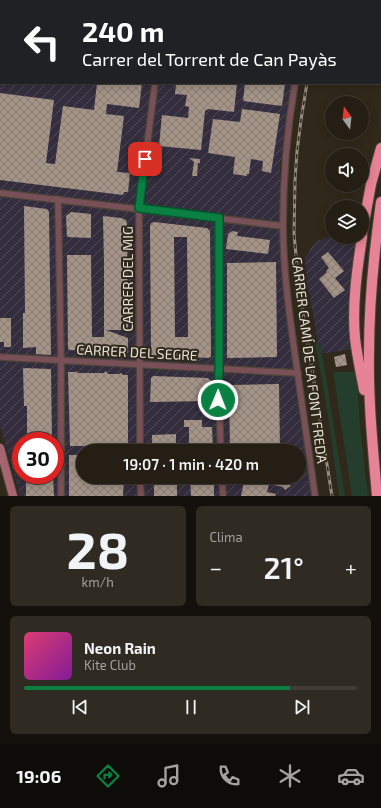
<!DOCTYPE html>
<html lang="es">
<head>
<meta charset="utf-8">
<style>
  body { margin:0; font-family:"Exo 2",sans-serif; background:#302b22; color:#f1f3f6; height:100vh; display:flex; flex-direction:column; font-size:15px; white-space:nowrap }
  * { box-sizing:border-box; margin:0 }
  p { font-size:13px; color:#a3a2a0 }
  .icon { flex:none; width:22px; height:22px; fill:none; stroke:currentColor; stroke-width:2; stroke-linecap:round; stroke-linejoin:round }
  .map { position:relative; height:496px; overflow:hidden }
  .sheet { display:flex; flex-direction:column; gap:10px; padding:10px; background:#14100b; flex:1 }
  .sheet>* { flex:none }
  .top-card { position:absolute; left:0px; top:0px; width:381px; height:84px; box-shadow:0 2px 10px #0003,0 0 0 1px #413c34; background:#202124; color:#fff; overflow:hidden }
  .needle { width:26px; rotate:345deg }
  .buttons { position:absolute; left:325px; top:96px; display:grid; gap:8px }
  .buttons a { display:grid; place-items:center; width:44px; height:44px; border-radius:50%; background:#241e14; box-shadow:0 2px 10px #0003,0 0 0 1px #413c34; font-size:20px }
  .speed { position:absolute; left:12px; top:432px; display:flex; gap:8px; font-size:20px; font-weight:700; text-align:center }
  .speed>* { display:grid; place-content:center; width:52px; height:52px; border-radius:50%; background:#241e14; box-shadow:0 2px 10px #0003,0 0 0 1px #413c34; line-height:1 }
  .speed .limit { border:6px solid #d22; background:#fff; color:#111 }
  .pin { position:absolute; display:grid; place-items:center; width:34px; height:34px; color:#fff; margin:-17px; border-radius:8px; box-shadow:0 2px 6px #0006 }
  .me { position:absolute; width:44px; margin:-22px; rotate:1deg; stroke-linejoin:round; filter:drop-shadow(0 0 3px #0008) }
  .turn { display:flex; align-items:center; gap:14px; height:84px; padding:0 16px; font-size:18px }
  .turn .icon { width:52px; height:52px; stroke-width:2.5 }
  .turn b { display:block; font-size:28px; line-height:34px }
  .big { font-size:30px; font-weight:600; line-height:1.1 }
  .sheet .tile { flex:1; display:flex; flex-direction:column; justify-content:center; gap:6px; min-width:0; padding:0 14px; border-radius:6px; background:#302b22 }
  .sheet .dial { align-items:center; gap:0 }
  .dial b { font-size:52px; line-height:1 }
  .song { display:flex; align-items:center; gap:12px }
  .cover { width:48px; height:48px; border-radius:6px; background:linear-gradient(135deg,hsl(340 70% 55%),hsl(290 70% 35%)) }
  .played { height:4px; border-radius:2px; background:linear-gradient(90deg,#0b8043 80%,#413c34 80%) }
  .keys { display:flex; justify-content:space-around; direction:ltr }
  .heat { display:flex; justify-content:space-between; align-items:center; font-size:22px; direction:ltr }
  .sheet .tiles { flex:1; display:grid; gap:10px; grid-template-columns:1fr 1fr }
  .tile:last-child { grid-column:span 2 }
  .trip { position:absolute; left:76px; top:444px; width:230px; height:40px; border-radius:20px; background:#241e14; box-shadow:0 2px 10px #0003,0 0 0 1px #413c34; font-weight:600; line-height:40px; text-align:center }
  .tab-bar { display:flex; height:64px; justify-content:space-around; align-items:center; background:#0e0c08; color:#a3a2a0 }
  .tab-bar .icon { width:28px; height:28px }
  .tab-bar .selected { color:#0b8043 }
  .tab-bar b { font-size:18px; color:#f1f3f6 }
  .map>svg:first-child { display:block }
</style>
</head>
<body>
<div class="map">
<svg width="381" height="496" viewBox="0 0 381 496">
  <defs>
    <pattern id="industrial-furrows" width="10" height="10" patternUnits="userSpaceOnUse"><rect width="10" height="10" fill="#332d3d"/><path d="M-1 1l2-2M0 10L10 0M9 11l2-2" fill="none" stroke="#514b58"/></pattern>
    <pattern id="building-cross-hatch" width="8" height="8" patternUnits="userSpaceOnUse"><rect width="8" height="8" fill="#a49488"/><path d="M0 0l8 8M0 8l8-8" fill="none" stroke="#887c73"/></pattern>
  </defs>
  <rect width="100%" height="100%" fill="#30281a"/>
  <g fill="url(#industrial-furrows)" fill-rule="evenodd">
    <path d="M0 0H311V1H1V83H292L280 167V237L296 384 311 496H20L0 426ZM21 441H55V475H21ZM83 451H299V477H83Z"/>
    <path d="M328 237 357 239H364L357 308 359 348 320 354 307 281 305 258 312 246 318 241Z"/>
  </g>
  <g fill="#243d2c">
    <path d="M313 335 321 347 345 496H339C332 442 325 388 313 335Z"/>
    <path d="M333 372H357L360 427 368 496H352Z"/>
  </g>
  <g fill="url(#building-cross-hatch)" fill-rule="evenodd">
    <path d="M97 83H142L139 108 107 104 106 114 124 116 117 172 130 173 128 192H124L123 195 0 180V93L54 100 46 163 55 164 63 106 94 110Z"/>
    <path d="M176 83H237L234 112 208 109 205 111 201 150 159 146 162 115 188 118 189 107 185 106 187 95 175 94Z"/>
    <path d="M245 83H285L282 106 243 101Z"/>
    <path d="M242 109 280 114 271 173 262 171 263 161 251 159 249 174H247V176L233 174 235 157 208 153 213 119 240 122Z"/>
    <path d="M189 158 200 159V163H198L197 176H192L194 162Z"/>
    <path d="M24 206 47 209 49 212 51 355 36 354V347L23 348V313H25Z"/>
    <path d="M71 212 91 214V238L67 237 66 216Z"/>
    <path d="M103 216 121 218 126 220 127 224 128 330H106L128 338V352L127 353 70 350 68 349 67 255H91L92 337H104V262Z"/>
    <path d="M154 222 207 228 210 231 211 356 209 358 152 355 151 354 150 226 151 223ZM174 237H187L188 337H175Z"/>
    <path d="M232 231 238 232 237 236 270 240 268 254 226 249 228 234Z"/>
    <path d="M328 252 344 271 335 278 345 290 334 298 319 279 327 272 326 271 329 268 321 257Z"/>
    <path d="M276 262 277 357 227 358V263Z"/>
    <path d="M0 318H11V347H4V342H0Z"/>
    <path d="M345 354 347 365 336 367 334 357Z"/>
    <path d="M23 368 51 369 52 441H27V406H24Z"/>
    <path d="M76 371 78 373H104L106 371 108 374H119L121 373 123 375H128V446H70L68 372H75Z"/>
    <path d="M153 376 208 378 211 381V401L150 402 151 378Z"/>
    <path d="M279 384 280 451H230L229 385Z"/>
    <path d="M184 420H202V427H212L213 451H189V427H184Z"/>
    <path d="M176 434V451H152V435Z"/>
    <path d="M69 455H83V477H124L123 496H69Z"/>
    <path d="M26 475H53L54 496H26Z"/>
    <rect x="154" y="477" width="23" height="19"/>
    <path d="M190 477H214V496H191Z"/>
    <path d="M245 477H262L274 480V477H284L291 486 285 490 283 487 269 484 267 492 276 494 275 496H241Z"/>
  </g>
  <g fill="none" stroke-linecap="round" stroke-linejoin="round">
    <defs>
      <g id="minor">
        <path d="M166 1V0"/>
        <path d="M315 1V0"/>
        <path d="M0 4H1"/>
        <path d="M295 83C287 130 283 177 283 225 283 268 289 312 295 355 302 402 308 449 315 496"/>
        <path d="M0 193 283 226"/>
        <path d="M58 199 61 360V496"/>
        <path d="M219 218C219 296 217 373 221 451"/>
        <path d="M0 357 298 373"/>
        <path d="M140 451 139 208 155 83"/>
        <path d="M140 477 141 496"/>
        <path d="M222 477 223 496"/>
      </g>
      <path id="secondary" d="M0 448 13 496"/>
      <g id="motorway">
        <path d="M362 234 371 184 381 148"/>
        <path d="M362 237C357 270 352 305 355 338 357 356 361 373 364 390"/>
        <path d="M377 496C373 449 368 401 369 353 369 302 374 252 381 202"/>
      </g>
    </defs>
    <use href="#minor" stroke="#4d4638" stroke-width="8"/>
    <use href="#secondary" stroke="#4d4638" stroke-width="10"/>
    <use href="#motorway" stroke="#4d4638" stroke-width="12"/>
    <use href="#minor" stroke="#795057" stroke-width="5.5"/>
    <use href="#secondary" stroke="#a66571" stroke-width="8"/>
    <use href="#motorway" stroke="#e78396" stroke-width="10"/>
    <defs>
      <g id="rail">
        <path d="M328 1 329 0"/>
        <path d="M307 83 301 120 297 151 295 181 294 234 299 287 332 496"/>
      </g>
    </defs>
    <use href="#rail" stroke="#948e82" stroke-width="3"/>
    <use href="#rail" stroke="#30281a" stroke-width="1.5" stroke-dasharray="4.5" stroke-linecap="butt"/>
  </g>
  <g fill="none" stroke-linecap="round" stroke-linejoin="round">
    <defs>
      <path id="route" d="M145 159 139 208 219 218V368L218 400"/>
    </defs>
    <use href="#route" stroke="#07532c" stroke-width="10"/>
    <use href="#route" stroke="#0b8043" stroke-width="7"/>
  </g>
  <g text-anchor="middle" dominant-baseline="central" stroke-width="4" stroke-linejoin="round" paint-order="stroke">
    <g font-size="14" fill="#e6e1d8" stroke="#30281a">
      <text transform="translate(127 279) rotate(-90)">CARRER DEL MIG</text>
      <text transform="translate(137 352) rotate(3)">CARRER DEL SEGRE</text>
      <text transform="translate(310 360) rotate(83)">CARRER CAMÍ DE LA FONT FREDA</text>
    </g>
  </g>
</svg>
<div class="buttons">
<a><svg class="needle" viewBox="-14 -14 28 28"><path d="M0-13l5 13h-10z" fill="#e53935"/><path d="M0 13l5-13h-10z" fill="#a3a2a0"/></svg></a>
<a><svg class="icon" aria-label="sound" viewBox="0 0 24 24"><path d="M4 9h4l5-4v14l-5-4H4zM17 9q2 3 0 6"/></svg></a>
<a><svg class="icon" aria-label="layers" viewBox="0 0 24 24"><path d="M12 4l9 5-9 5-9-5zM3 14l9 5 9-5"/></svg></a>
</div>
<div class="speed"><div class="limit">30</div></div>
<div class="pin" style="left:145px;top:159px;background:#d93025"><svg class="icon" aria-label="arrive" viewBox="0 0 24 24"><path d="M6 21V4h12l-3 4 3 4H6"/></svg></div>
<svg class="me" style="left:218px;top:400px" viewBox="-20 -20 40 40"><circle r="17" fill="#0b8043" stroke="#fff" stroke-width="3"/><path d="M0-11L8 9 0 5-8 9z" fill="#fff"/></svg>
<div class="trip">19:07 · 1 min · 420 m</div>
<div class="top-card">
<div class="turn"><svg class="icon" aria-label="left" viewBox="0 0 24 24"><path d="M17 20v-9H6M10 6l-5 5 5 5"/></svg><div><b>240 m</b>Carrer del Torrent de Can Payàs</div></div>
</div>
</div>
<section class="sheet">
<div class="tiles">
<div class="tile dial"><b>28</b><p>km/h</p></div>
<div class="tile"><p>Clima</p>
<div class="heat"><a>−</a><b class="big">21°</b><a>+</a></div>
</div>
<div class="tile">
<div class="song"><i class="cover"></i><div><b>Neon Rain</b><p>Kite Club</p></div></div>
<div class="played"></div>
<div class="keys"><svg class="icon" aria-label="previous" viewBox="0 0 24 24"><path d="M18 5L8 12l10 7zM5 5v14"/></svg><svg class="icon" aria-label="pause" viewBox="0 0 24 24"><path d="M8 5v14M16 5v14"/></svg><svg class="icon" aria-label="next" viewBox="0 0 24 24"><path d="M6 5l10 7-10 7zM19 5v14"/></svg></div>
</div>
</div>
</section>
<nav class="tab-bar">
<b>19:06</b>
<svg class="icon selected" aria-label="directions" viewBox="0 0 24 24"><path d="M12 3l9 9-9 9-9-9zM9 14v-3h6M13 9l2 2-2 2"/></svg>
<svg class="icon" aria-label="music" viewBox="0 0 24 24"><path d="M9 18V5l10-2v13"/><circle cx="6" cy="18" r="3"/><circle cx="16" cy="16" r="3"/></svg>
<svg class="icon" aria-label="phone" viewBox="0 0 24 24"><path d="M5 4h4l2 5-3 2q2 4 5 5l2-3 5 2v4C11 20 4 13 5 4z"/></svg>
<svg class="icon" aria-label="climate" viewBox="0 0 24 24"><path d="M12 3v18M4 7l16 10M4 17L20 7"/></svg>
<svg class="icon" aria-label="car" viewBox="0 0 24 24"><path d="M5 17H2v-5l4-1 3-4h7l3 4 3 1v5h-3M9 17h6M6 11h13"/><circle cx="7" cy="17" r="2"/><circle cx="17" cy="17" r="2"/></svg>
</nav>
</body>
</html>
